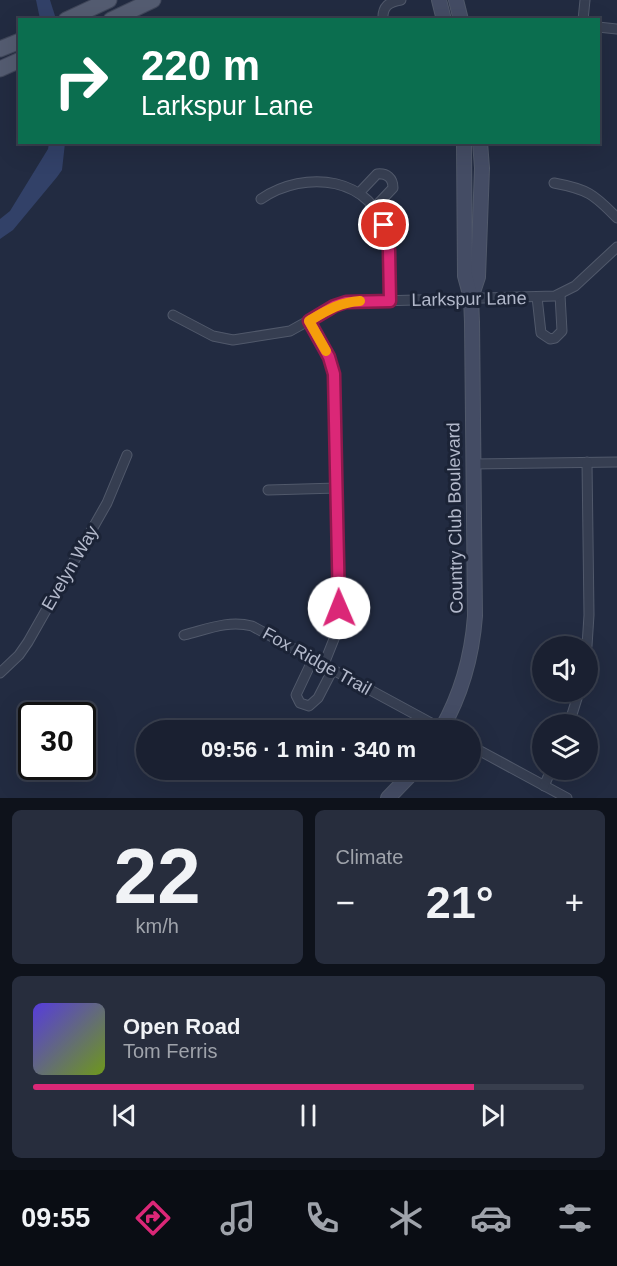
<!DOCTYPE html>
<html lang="en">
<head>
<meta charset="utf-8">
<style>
  body { margin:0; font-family:Helvetica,sans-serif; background:#272d3d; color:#f1f3f6; height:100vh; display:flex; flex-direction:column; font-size:22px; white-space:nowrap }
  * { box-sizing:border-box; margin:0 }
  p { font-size:20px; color:#9fa3ab }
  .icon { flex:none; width:33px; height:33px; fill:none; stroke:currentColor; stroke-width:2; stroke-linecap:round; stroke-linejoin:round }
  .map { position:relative; height:798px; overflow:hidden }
  .panel { display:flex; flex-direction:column; gap:12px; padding:12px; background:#0e121b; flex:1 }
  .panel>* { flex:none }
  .guide { position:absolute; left:18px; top:18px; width:582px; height:126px; border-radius:0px; box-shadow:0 6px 24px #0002,0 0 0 2px #383e4d; background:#0b6e4f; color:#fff; overflow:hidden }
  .buttons { position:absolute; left:532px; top:636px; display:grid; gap:12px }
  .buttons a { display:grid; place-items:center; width:66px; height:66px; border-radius:50%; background:#1a2031; box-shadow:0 6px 24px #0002,0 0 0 2px #383e4d; font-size:30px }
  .speed { position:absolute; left:18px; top:702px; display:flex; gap:12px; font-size:30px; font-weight:700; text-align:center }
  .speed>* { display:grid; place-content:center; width:78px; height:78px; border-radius:50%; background:#1a2031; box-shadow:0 6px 24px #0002,0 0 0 2px #383e4d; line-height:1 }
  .speed .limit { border:3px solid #111; border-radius:9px; background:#fff; color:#111 }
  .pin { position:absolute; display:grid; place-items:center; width:51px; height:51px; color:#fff; margin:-26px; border:3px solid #fff; border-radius:50%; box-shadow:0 2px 6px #0007 }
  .me { position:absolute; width:66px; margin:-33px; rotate:359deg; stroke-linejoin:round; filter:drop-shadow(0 0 4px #0008) }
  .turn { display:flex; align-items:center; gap:21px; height:126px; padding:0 24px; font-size:27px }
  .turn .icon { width:78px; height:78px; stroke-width:2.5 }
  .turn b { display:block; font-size:42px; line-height:51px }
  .big { font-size:45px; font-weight:700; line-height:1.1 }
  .panel .widget { flex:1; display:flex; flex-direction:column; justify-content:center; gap:9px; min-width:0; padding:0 21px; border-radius:9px; background:#272d3d }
  .panel .dial { align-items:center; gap:0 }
  .dial b { font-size:78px; line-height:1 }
  .song { display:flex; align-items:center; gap:18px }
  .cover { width:72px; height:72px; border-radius:9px; background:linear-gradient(135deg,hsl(250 70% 55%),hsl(80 70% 35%)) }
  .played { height:6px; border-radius:3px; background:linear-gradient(90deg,#db2777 80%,#383e4d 80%) }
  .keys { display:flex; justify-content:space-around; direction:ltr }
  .heat { display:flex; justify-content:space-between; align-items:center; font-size:33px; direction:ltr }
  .panel .tiles { flex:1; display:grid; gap:12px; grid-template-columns:1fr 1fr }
  .widget:last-child { grid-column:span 2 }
  .trip { position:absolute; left:136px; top:720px; width:345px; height:60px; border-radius:30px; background:#1a2031; box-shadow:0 6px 24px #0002,0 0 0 2px #383e4d; font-weight:700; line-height:60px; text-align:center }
  .tab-bar { display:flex; height:96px; justify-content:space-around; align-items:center; background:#0a0d14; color:#9fa3ab }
  .tab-bar .icon { width:42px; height:42px }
  .tab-bar .on { color:#db2777 }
  .tab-bar b { font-size:27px; color:#f1f3f6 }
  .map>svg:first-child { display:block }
</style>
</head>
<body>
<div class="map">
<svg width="617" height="798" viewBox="0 0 617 798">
  <rect width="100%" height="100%" fill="#222b41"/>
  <g fill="#324168">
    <path d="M36 0H50L56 19H40Z"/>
    <path d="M49 143H65L62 170 57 177 13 230 0 239V219L10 211 48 149Z"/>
  </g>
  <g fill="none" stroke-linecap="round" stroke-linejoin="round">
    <defs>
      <g id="street">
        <path d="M383 20C382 6 389 2 401 0"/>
        <path d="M583 20 585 0"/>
        <path d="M598 27 617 29"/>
        <path d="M554 183C587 189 594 194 617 218"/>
        <path d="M359 193 377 174C387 173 393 178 393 188L374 208"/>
        <path d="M261 199C305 169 374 176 387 236 392 257 390 280 390 301"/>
        <path d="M537 297 541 333 550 339 555 338 562 331 560 295"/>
        <path d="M173 315 213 336 233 340 290 331 335 306 346 302 555 296 575 286 617 247"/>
        <path d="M309 321 329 357 334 374 339 608 336 634 324 664"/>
        <path d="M473 464 617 462"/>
        <path d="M268 490 337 488"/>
        <path d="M184 635C208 629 228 620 252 626L444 730"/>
        <path d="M587 646 589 615 587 462"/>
        <path d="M313 659 296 695 300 703 309 706 318 698 333 669"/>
        <path d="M0 673 19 655 28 642 107 503 127 455"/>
        <path d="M569 724 579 692"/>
        <path d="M471 746 567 798"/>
        <path d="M544 786 551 770"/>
      </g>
      <g id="secondary">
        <path d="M439 0 444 20"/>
        <path d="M456 0 461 20"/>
        <path d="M471 298 478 277 482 168 480 142"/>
        <path d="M441 730C461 695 472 657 475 616L472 322 471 298 465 276 464 142"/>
        <path d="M388 798 415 770"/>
      </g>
      <g id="primary">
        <path d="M66 20 109 0"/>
        <path d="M111 20 153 0"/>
        <path d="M0 49 20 41"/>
        <path d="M0 69 20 60"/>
      </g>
    </defs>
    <use href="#street" stroke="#51596b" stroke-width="11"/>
    <use href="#secondary" stroke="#51596b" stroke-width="16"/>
    <use href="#primary" stroke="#40475a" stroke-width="17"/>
    <use href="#street" stroke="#363e51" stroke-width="9"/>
    <use href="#secondary" stroke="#444c64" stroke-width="14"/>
    <use href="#primary" stroke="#545c71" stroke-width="15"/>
  </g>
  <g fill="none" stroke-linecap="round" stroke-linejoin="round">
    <defs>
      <path id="route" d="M339 608 334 374 329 357 309 321 334 306 346 302 390 301 389 250 384 225"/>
    </defs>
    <use href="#route" stroke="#8e194d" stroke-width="15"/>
    <use href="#route" stroke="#db2777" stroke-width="10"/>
    <path stroke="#f59e0b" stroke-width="10" d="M326 351 309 321C326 311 340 302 360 301"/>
  </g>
  <g text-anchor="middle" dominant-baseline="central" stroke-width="6" stroke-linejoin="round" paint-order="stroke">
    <g font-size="18" fill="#b3b9cb" stroke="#1b2336">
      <text transform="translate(469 299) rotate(-1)">Larkspur Lane</text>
      <text transform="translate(455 518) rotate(-91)">Country Club Boulevard</text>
      <text transform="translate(70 568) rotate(-60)">Evelyn Way</text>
      <text transform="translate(317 661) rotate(29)">Fox Ridge Trail</text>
    </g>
  </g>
</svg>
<div class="buttons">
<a><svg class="icon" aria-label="sound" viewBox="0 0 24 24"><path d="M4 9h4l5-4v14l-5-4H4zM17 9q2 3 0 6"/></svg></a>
<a><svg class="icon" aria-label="layers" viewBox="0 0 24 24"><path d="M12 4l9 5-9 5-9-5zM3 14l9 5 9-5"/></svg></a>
</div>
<div class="speed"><div class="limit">30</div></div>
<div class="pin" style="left:384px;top:225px;background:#d93025"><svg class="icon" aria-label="arrive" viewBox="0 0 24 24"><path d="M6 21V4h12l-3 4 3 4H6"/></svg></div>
<svg class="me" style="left:339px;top:608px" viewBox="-20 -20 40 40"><circle r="19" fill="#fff"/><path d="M0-13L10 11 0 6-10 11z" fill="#db2777"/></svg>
<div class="trip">09:56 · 1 min · 340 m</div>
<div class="guide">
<div class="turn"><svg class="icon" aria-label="right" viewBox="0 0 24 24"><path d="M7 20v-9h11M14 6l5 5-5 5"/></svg><div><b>220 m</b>Larkspur Lane</div></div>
</div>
</div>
<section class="panel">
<div class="tiles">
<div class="widget dial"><b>22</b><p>km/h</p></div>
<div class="widget"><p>Climate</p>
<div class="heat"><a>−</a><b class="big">21°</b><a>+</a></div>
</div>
<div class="widget">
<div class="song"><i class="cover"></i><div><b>Open Road</b><p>Tom Ferris</p></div></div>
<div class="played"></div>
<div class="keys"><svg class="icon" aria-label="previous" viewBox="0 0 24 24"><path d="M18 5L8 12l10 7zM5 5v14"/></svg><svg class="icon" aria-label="pause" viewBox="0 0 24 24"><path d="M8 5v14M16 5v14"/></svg><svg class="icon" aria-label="next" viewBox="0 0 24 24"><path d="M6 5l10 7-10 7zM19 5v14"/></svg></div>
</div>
</div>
</section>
<nav class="tab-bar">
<b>09:55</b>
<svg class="icon on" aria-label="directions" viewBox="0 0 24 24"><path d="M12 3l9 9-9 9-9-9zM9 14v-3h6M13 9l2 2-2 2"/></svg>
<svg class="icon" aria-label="music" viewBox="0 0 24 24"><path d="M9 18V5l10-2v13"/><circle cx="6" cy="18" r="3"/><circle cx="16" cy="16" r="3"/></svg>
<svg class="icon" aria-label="phone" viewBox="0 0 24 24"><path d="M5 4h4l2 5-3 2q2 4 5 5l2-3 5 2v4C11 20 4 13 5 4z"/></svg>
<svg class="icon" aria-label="climate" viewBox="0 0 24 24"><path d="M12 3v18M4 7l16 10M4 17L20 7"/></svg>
<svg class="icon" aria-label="car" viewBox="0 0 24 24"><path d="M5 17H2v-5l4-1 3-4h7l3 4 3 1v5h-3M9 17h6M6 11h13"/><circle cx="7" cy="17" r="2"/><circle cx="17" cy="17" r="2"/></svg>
<svg class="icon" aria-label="filters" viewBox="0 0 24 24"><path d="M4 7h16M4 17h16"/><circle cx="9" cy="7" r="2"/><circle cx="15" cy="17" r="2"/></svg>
</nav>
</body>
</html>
